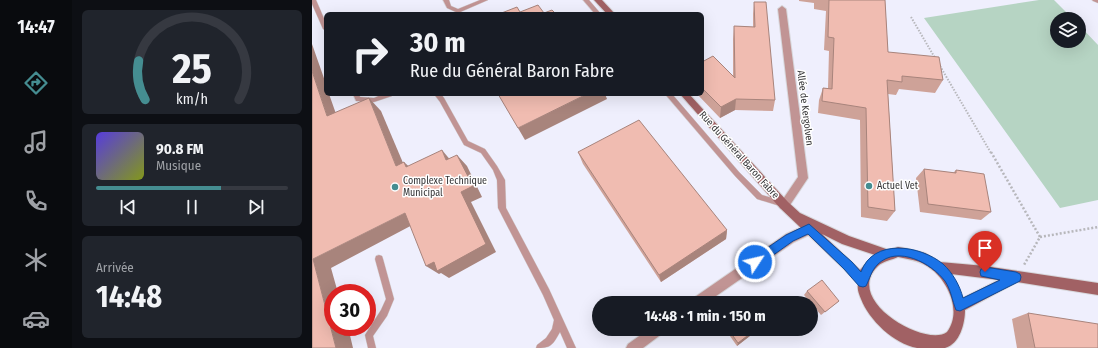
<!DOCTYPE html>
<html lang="fr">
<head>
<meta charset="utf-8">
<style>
  body { margin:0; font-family:"Fira Sans Condensed",sans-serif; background:#20242c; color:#f1f3f6; height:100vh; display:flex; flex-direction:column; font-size:15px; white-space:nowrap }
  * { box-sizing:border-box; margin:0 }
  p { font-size:13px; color:#9ea1a6 }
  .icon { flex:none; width:22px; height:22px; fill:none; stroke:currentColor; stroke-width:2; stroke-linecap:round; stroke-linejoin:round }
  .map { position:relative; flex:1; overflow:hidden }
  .drawer { display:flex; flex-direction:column; gap:10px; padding:10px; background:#0d0f14; width:240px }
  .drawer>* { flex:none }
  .top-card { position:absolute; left:12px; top:12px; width:380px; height:84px; border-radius:6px; box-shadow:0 4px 16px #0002; background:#171b24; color:#f1f3f6; overflow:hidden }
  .buttons { position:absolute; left:738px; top:12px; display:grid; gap:8px }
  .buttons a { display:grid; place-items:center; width:36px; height:36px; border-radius:50%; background:#171b24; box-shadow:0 4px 16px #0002; font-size:20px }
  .speed { position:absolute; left:12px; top:284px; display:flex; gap:8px; font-size:20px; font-weight:700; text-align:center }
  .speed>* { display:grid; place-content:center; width:52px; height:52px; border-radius:50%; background:#171b24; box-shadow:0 4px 16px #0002; line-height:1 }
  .speed .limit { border:6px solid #d22; background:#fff; color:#111 }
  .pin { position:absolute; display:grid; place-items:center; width:34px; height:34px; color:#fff; margin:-41px -17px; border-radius:50% 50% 50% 0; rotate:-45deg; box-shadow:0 0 4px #0007 }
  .pin .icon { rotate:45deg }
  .me { position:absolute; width:44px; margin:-22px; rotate:55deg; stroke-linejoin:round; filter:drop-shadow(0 0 3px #0008) }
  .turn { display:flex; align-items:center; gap:14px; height:84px; padding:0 20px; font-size:18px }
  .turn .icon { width:52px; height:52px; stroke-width:2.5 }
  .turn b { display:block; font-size:28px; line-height:34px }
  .big { font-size:30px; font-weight:700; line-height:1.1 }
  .drawer .widget { flex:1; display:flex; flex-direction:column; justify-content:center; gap:6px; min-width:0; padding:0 14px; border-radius:6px; background:#20242c }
  .drawer .dial { align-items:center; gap:0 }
  .dial svg { height:104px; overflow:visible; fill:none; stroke:#363941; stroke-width:7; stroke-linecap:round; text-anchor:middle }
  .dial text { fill:#f1f3f6; stroke:none }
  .song { display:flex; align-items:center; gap:12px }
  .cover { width:48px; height:48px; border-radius:6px; background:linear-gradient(135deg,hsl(250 70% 55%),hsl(70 70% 35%)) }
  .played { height:4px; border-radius:2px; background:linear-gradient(90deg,#458d91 65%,#363941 65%) }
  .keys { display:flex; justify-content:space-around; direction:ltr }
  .trip { position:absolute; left:280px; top:296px; width:226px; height:40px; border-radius:20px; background:#171b24; box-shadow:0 4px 16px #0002; font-weight:700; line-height:40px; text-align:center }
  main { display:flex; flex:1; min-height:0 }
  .menu { display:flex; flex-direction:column; width:72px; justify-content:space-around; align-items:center; background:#090b0e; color:#9ea1a6 }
  .menu .icon { width:28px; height:28px }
  .menu .active { color:#458d91 }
  .menu b { font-size:18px; color:#f1f3f6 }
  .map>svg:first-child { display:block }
</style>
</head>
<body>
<main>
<nav class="menu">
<b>14:47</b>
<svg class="icon active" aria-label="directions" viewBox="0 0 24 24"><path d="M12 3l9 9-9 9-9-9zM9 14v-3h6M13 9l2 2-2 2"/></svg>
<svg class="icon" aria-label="music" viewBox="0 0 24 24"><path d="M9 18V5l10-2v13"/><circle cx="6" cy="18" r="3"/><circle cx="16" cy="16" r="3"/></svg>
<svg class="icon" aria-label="phone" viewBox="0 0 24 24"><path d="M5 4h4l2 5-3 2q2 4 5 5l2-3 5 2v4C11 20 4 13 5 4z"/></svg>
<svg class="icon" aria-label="climate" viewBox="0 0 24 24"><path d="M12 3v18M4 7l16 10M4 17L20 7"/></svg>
<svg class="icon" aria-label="car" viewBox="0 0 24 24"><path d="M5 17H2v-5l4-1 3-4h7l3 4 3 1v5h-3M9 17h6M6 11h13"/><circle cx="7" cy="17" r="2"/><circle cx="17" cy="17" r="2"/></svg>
</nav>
<section class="drawer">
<div class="widget dial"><svg viewBox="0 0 100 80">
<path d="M14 69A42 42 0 1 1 86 69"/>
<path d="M14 69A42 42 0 0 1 9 39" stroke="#458d91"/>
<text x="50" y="56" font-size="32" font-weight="700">25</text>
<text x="50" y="72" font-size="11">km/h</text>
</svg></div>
<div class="widget">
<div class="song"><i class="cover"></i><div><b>90.8 FM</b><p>Musique</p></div></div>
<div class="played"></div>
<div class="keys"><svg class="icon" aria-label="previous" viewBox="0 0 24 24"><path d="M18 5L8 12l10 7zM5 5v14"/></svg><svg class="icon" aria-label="pause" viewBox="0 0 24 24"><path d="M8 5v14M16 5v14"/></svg><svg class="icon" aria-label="next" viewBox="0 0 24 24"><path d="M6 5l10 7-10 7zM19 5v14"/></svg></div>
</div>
<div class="widget"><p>Arrivée</p><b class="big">14:48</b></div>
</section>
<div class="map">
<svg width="786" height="348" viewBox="0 0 786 348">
  <rect width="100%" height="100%" fill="#fbfbff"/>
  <path fill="#efeffd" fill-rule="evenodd" d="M0 0H786V348H0ZM14 14H390V94H14ZM745 19H767V41H745ZM21 293H55V327H21ZM287 303H499V329H287Z"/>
  <path fill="#b6d4c3" d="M727 0H742L761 19H745V41H767V25L786 45V200L748 208 612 18Z"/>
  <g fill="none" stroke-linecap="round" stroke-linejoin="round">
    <defs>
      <g id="lane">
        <path d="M0 0H4L14 23V31L11 29 0 4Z"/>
        <path d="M131 0H137L139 6 146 9 168 0H176L146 13 135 8Z"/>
        <path d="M271 0H277L289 14H283Z"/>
        <path d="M780 0H786V3L781 1Z"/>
        <path d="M41 94H47L48 97 62 98 71 94H81L80 96 62 102 44 101Z"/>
        <path d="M122 94H129L132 98 156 141 173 149 185 166 193 180 194 208 237 289 264 348H255L248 332C240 346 239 348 224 348L225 345 234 338 240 329 242 320 231 295 186 208 185 180 181 170 169 153 152 145 128 102Z"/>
        <path d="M353 94H360L427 172 450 195 474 202 475 204 474 206 471 207 445 199 423 176Z"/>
        <path d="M67 255 70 256 71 259 82 299 75 316 61 336 64 348H56L53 335 69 310 74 299 63 259 64 256Z"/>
      </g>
      <g id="street">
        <path d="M470 6 474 9 496 178 476 208 472 210 468 208 467 205 486 177 466 9Z"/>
        <path d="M497 224 501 225 502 229 501 233 482 242 394 303H378L380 299 474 234Z"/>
        <path d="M337 329H353L351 333 331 348H314L316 344Z"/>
      </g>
      <g id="secondary">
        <path d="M282 0H290L303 14H295Z"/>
        <path d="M368 94H377L476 202 488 213 537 236 577 250 586 247 592 248 613 253 628 262 673 266 786 283V295L705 282 653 310C653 323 648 344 633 348 629 348 624 348 620 348 615 348 610 348 605 348 582 344 557 320 549 299 547 294 545 290 546 284L532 269 468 208ZM510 234 530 244 563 255 560 257 548 270ZM586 257C596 259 606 260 615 266 635 278 651 311 635 332 614 348 530 300 566 266 571 261 580 260 586 257ZM639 274 687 280 651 298Z"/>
      </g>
    </defs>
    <use href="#lane" stroke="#d7d7db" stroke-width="1"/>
    <use href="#street" stroke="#d7d7db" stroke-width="2"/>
    <use href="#secondary" stroke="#d7d7db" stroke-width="2"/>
    <g stroke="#b7b7bb" stroke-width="2" stroke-dasharray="1.5 1.5" stroke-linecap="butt">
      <path d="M599 17 623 58"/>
      <path d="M628 66 679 153"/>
    </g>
    <g stroke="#b7b7bb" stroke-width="2.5" stroke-dasharray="2 2" stroke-linecap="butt">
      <path d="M679 152 728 237 712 265"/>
      <path d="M728 237 786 227"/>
    </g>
    <use href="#lane" fill="#c19494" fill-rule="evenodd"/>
    <use href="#street" fill="#c19494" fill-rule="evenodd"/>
    <use href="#secondary" fill="#a16164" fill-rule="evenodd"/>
  </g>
  <g fill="#cea298">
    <path d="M487 0H573L576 52 631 80 623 93 587 89 584 95 576 94 583 211 575 221 549 217 548 120 506 113 507 100 511 88H516L517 51 512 50 514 11 502 9V3L487 1Z"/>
    <path d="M442 2 463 100 461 111 423 110 408 118 385 94H390V62L421 77V39L422 26 441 27V14Z"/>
    <path d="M266 152 415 230 414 239 349 282 271 164Z"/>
    <path d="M612 169 641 173 644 170 679 212 669 220 608 212 604 178Z"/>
    <path d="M495 291 527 301 509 315 492 295Z"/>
    <path d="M716 313 786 348H705L700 319Z"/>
    <path d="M413 329H444L443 332 425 346Z"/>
  </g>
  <g fill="#a8847c">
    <path d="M0 44 14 84V94H17L29 128 15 116 0 71Z"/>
    <path d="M275 94H293L295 99 213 140 206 128Z"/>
    <path d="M57 98 69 111 97 177 84 166Z"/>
    <path d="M424 99 423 110 408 118 409 107Z"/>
    <path d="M130 150 140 162 134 160Z"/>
    <path d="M145 155 155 166 170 197 159 202 184 252 137 278 129 273 127 274 114 266 149 192Z"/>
    <path d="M92 162 104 173 94 167Z"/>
    <path d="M93 213 106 222 19 268 26 293H21V327H36L41 348H24L1 259Z"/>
    <path d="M415 230 414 239 349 282 347 275Z"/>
    <path d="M444 329 443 332 425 346 426 343Z"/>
  </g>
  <g fill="#f0bcb1" stroke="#a8847c">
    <path d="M517 0H573L576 52 627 57 631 80 590 76V82L575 80 583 211 556 207 554 108 510 101 511 88 520 89 522 38 516 37Z"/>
    <path d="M442 2H454L463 100 424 99 409 107 390 88V62L401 56 423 78 422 26 443 27Z"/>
    <path d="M226 5 232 13 240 10 244 14H187L205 7 208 12Z"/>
    <path d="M0 71 15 116 57 98 84 166 92 162 94 167 130 150 134 160 145 155 161 186 149 192 174 244 125 271 122 262 114 266 93 213 1 259 24 348H0Z"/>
    <path d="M186 94H275L206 128Z"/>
    <path d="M327 120 415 230 347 275 266 152Z"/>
    <path d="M612 169 644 173V170L672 174 679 212 616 204Z"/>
    <path d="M510 280 527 301 513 312 495 291Z"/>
    <path d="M716 313 786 324V348H723Z"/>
    <path d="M416 329H444L426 343Z"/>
  </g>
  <path fill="#1a73e8" stroke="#114b97" d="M497 224 540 262 549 272C561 238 608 245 631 264 641 273 648 286 651 298L688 280 669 276 668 272 669 269 673 267 704 272 708 274 709 277 708 281 648 311 644 310C640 300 639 290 633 281 619 263 586 245 566 264 559 271 558 278 554 286L551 287 547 286 532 269 496 234 481 241 446 266 443 267 439 266 438 262 439 259 474 235Z"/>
  <g fill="#458d91" stroke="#fff" stroke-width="1.5">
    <circle cx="557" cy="186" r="4"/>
    <circle cx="83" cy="187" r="4"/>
  </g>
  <g text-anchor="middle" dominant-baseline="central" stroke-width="3" stroke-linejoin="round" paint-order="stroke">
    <g font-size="10" fill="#343436" stroke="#fff">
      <text transform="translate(493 108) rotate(83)">Allée de Kergolven</text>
      <text transform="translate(427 155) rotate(48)">Rue du Général Baron Fabre</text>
    </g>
    <g font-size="10" fill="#343436" stroke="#fff" text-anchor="start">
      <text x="91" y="181">Complexe Technique<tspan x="91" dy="12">Municipal</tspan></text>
      <text x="565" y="186">Actuel Vet</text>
    </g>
  </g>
</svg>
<div class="buttons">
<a><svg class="icon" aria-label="layers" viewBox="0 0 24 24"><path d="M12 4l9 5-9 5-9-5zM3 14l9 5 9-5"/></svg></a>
</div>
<div class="speed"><div class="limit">30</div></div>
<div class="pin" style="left:673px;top:272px;background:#d93025"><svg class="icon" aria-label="arrive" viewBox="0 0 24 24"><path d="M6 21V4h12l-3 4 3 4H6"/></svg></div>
<svg class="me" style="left:443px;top:262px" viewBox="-20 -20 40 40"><circle r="17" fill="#1a73e8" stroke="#fff" stroke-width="3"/><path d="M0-11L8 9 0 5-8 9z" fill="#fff"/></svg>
<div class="trip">14:48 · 1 min · 150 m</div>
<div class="top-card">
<div class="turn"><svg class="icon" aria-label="right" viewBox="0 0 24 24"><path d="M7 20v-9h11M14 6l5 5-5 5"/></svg><div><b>30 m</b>Rue du Général Baron Fabre</div></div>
</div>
</div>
</main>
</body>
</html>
